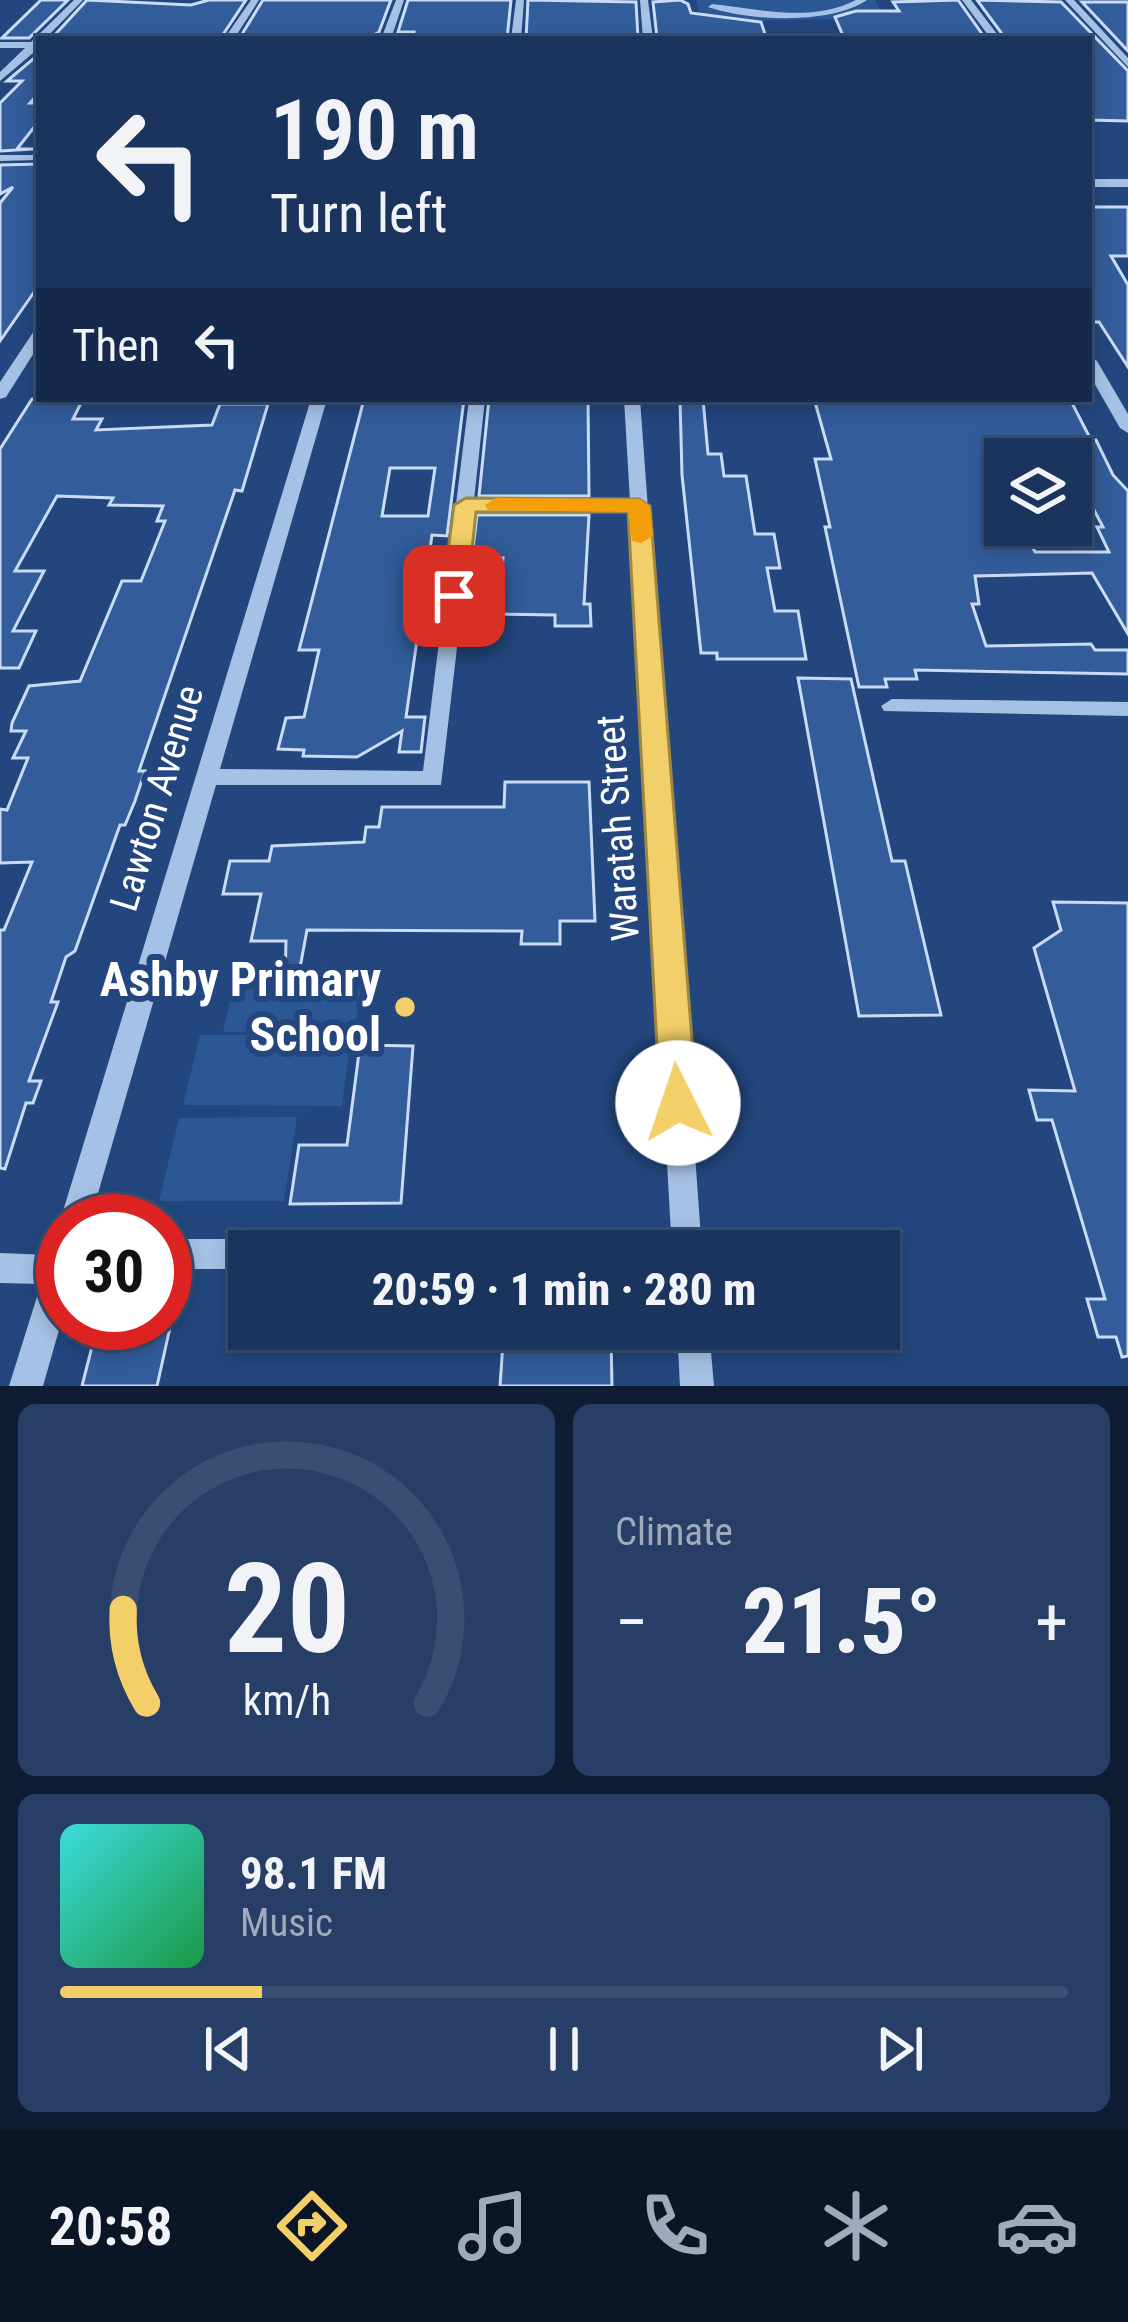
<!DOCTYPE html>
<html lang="en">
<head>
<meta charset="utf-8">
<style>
  body { margin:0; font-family:"Roboto Condensed",sans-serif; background:#273f67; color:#f1f3f6; height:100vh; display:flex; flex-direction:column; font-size:45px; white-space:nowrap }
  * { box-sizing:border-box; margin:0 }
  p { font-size:39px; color:#9faabc }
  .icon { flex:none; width:66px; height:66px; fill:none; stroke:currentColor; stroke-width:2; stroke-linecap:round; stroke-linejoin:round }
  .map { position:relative; height:1386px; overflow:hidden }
  .drawer { display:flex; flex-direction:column; gap:18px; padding:18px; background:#0e1d34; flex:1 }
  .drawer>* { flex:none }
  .top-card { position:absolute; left:36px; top:36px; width:1056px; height:366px; border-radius:0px; box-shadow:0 6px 18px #0003,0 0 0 3px #384f73; background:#1a345e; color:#f1f3f6; overflow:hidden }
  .fabs { position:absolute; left:984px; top:438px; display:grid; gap:24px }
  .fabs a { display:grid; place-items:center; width:108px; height:108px; border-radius:0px; background:#1a345e; box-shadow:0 6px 18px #0003,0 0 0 3px #384f73; font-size:60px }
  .speed { position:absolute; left:36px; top:1194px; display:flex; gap:24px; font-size:60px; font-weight:700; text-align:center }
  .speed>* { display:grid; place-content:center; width:156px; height:156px; border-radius:50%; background:#1a345e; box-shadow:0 6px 18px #0003,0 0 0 3px #384f73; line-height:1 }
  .speed .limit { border:18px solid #d22; background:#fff; color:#111 }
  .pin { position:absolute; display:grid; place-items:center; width:102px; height:102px; color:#fff; margin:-51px; border-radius:24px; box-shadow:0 6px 18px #0006 }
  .me { position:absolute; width:132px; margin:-66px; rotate:356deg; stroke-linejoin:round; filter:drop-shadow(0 0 9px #0008) }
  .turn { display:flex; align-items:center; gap:42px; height:252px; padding:0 36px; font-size:54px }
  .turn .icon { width:156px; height:156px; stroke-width:2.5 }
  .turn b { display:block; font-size:84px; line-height:102px }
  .then { display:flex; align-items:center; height:114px; padding:0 36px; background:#0003; gap:24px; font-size:45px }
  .big { font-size:90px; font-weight:800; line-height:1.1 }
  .drawer .widget { flex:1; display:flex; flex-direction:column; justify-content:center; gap:18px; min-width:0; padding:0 42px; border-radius:18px; background:#273f67 }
  .drawer .dial { align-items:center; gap:0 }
  .dial svg { height:312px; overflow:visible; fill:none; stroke:#384f73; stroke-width:7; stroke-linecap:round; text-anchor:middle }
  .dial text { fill:#f1f3f6; stroke:none }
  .song { display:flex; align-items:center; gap:36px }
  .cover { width:144px; height:144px; border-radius:18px; background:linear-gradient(135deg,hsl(180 70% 55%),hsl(140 70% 35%)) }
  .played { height:12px; border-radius:6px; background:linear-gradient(90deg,#f2cf68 20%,#384f73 20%) }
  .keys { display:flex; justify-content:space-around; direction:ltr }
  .heat { display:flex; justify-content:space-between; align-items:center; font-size:66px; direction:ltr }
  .drawer .tiles { flex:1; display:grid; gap:18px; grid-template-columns:1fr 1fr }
  .widget:last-child { grid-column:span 2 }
  .trip { position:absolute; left:228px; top:1230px; width:672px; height:120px; border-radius:0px; background:#1a345e; box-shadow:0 6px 18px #0003,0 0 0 3px #384f73; font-weight:800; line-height:120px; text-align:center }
  .tabs { display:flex; height:192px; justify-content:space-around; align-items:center; background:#0a1526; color:#9faabc }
  .tabs .icon { width:84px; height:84px }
  .tabs .selected { color:#f2cf68 }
  .tabs b { font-size:54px; color:#f1f3f6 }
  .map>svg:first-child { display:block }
</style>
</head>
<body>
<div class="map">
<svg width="1128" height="1386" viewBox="0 0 1128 1386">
  <rect width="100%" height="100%" fill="#22467d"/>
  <g fill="#2c5795">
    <path d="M696 0H875L886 18 701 22Z"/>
    <path d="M238 966 364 967 354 1033 223 1032Z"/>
    <path d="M200 1035H351L342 1106 183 1105Z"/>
    <path d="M297 1117 284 1201H159L179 1118Z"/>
  </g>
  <g fill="#325c9a" stroke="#c9dbf5" stroke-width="3" fill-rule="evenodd">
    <path d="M41 0H68L29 38H2Z"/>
    <path d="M87 0 191 5 209 0H246L220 39H51Z"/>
    <path d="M263 0H391L379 32 370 37 239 39Z"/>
    <path d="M408 0H511L507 39H413L414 32H398Z"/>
    <path d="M528 0 636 2 638 38 526 39Z"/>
    <path d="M680 0 688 4 691 13 761 22 766 37 657 38 653 2Z"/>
    <path d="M958 0 985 38H844L835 17 856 11H899L893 2Z"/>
    <path d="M977 0 1061 2 1128 71V121L1089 120V39L1005 38Z"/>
    <path d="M1082 2H1128V51Z"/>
    <path d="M39 54V93L30 103H39V121L17 149H33L0 151V103L22 81H7Z"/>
    <path d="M39 164V285L0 341V203L13 187 0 194V165Z"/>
    <path d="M1089 207H1128V256H1111L1128 285V367L1099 322H1089Z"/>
    <path d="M32 399H83L73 419H102L96 430 212 425 220 404H268L242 491 235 490 139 771H145L135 801 125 825H120L75 951 66 957 51 1002H58L29 1081H41L33 1103H26L5 1169 0 1168V930H4L32 862 0 863V809L7 810 28 758H13L26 731H11L12 723 29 686 80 681 122 581H141L165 521H157L163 506 109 505 113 498 57 496 15 571H44L13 631H36L19 668H0V449Z"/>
    <path d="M364 399H464L447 536 432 535 406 717H425L421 752H399L402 731 357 757 303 756 304 750 278 749 286 718 304 717 319 650H299ZM390 468H435L428 516H382Z"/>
    <path d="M489 399H588L589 496H479Z"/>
    <path d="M680 399H703L708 454H721L724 476H746L755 534H774L780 568H767L775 611H798L806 659H717V653H701L682 475Z"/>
    <path d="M815 402 1072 403 1091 440H1096L1113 475 1128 491V634L1092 573 975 576 979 604H972L986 646 1091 644 1095 650H1128V674L915 670 917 679H885L887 687H859L825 527H830L815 459H831ZM1005 449H1062L1103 527H1097L1109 552H1035L1023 525H1005Z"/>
    <path d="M477 515H589L584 604H590L591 626H555V615L499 614 503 558 472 557Z"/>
    <path d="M798 678 851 679 892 861H905L941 1015 859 1016Z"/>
    <path d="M505 782H589L595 921H560V944H521L522 931 307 930 297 984 285 982 286 941H251L261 894H223L230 861H269L272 846 364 842 366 827H379L382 807H504Z"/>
    <path d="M1053 902 1128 903V1356L1122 1357 1116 1337H1098L1087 1299H1105L1052 1120H1037L1029 1090 1075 1091 1034 948 1061 930Z"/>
    <path d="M360 1045 413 1046 401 1203 290 1204 299 1145H347Z"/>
    <path d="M98 1323H171L157 1386H82Z"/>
    <path d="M511 1336 611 1337 612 1386H500L503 1343 511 1344Z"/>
  </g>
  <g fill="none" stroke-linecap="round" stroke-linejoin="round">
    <g fill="#a6c1e6" fill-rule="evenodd">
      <path d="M74 0H83L45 39H39V48L0 81V72L25 48H0V42H31Z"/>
      <path d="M251 0H259L234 39H224Z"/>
      <path d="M396 0H404L391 39H381Z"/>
      <path d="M516 0H524L521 39H511Z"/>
      <path d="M640 0H648L653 39H643Z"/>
      <path d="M856 0H867C831 25 747 21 708 7L712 4C759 9 812 23 856 0Z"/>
      <path d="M962 0H971L1001 39H991Z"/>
      <path d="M1065 0H1074L1128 58V67Z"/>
      <path d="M39 150V160L0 161V155H32Z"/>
      <rect x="1089" y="179" width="39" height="8"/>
      <path d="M39 330V345L6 397 0 399V382L34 331Z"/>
      <path d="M1089 356 1097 361 1128 414V433L1120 428 1089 374Z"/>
      <path d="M311 399H327L220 769 423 771 469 399H485L474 500 630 501 624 399H640L702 1251H672L630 511 473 510 441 785H216L90 1221H63V1228L60 1221Z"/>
      <path d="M892 699 1128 702V716L884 711 881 706Z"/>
      <path d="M165 1239H249L260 1243 263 1251H249V1269H165Z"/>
      <path d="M63 1248V1316L43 1386H9L41 1284 0 1283V1253L51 1255Z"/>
      <path d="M677 1329H709L714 1386H680Z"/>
    </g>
  </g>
  <path fill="#f2cf68" stroke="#9d8744" stroke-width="3" d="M466 498 639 499 650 506 697 1103 691 1115 678 1120 665 1115 660 1103 628 512H476L467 596 454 604 442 596 454 505Z"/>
  <path fill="#f59e0b" d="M496 498 639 499 650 506 653 536 641 543 632 541 628 512 488 510 485 505Z"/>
  <circle fill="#f2cf68" stroke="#22467d" stroke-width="4.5" cx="405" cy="1007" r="12"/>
  <g text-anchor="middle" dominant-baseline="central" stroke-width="12" stroke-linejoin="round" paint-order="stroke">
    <g font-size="39" fill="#fff" stroke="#22467d">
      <text transform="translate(157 798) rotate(-73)">Lawton Avenue</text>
      <text transform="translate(618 828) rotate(-94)">Waratah Street</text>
    </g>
    <g font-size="48" font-weight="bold" fill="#fff" stroke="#22467d" text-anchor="end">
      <text x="381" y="979">Ashby Primary<tspan x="381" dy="55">School</tspan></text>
    </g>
  </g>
</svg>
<div class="fabs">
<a><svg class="icon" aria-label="layers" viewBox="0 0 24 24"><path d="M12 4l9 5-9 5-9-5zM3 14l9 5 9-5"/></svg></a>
</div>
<div class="speed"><div class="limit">30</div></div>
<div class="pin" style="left:454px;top:596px;background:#d93025"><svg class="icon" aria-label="arrive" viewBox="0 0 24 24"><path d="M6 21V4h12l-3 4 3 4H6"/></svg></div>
<svg class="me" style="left:678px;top:1103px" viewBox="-20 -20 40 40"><circle r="19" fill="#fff"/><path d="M0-13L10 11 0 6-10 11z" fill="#f2cf68"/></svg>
<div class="trip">20:59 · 1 min · 280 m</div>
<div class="top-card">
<div class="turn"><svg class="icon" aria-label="left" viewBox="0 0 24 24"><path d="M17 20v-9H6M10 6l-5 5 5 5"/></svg><div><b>190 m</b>Turn left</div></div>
<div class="then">Then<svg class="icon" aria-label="left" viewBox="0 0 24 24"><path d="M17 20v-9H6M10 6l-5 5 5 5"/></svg></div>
</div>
</div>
<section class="drawer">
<div class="tiles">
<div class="widget dial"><svg viewBox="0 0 100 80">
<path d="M14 69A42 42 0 1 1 86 69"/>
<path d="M14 69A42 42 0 0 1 8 45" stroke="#f2cf68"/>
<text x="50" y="56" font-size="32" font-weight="700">20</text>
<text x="50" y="72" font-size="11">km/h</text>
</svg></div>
<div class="widget"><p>Climate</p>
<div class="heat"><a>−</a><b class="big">21.5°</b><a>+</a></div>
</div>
<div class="widget">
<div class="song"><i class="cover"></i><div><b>98.1 FM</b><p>Music</p></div></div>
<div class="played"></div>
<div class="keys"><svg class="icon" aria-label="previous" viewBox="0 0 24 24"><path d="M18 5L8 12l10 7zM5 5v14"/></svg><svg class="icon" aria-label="pause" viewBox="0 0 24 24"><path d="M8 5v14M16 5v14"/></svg><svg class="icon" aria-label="next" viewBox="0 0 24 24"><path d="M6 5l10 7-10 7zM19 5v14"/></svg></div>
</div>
</div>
</section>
<nav class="tabs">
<b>20:58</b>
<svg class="icon selected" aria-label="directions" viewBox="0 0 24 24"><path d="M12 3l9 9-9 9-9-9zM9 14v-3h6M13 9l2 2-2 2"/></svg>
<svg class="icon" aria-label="music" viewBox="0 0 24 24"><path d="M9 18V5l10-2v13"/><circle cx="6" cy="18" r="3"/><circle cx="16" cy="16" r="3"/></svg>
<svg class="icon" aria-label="phone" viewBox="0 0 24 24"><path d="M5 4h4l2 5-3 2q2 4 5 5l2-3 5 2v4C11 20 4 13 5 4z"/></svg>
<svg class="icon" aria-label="climate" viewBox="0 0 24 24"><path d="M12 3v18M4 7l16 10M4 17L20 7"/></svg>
<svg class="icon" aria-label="car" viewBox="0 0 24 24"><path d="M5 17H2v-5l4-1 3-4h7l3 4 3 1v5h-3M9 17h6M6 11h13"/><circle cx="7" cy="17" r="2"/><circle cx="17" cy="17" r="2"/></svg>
</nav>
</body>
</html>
